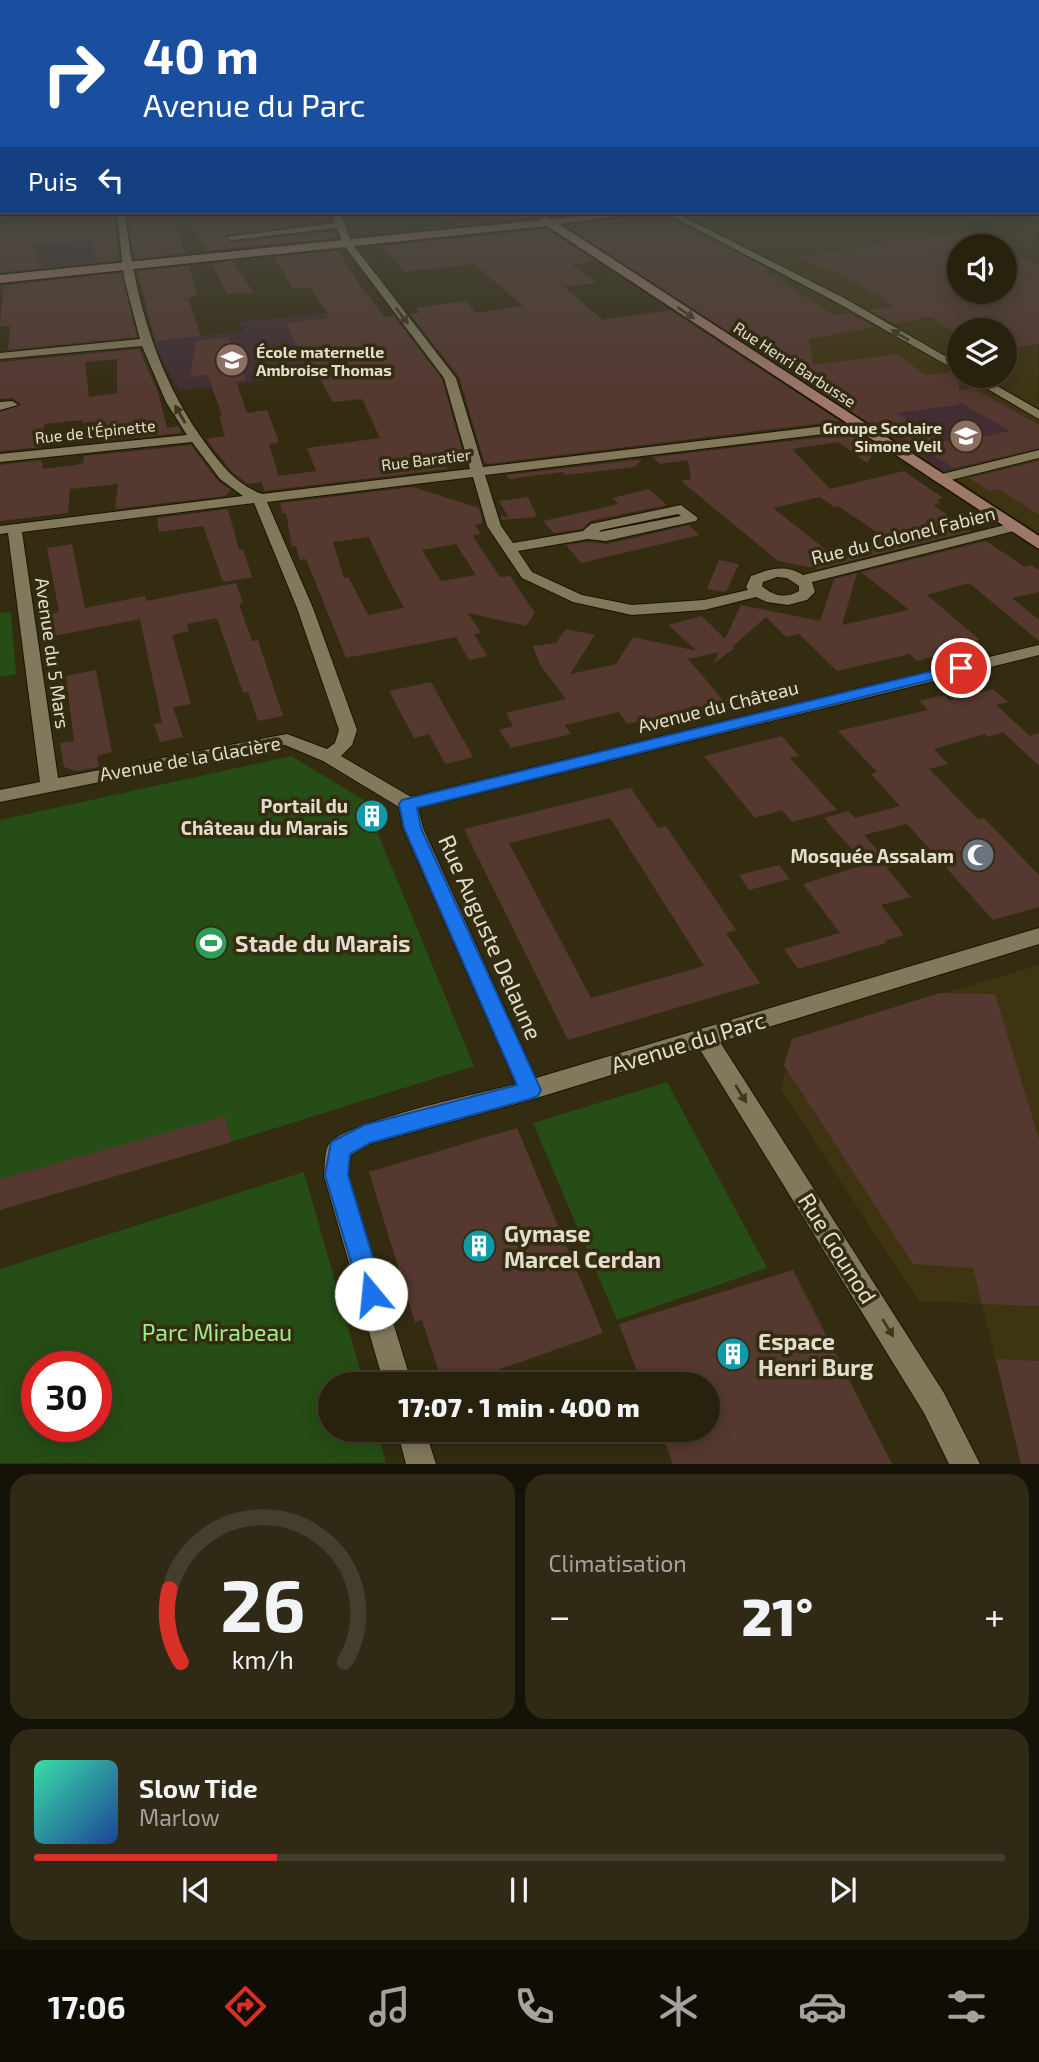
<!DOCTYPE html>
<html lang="fr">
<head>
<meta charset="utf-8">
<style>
  body { margin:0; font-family:"Exo 2",sans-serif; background:#2f2916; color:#f1f3f6; height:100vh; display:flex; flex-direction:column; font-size:26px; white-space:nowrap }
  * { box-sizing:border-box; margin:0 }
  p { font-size:23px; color:#a4a39d }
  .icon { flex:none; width:38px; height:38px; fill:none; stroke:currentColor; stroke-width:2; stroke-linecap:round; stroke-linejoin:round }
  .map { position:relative; height:1464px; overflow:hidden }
  .panel { display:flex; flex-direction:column; gap:10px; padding:10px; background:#151207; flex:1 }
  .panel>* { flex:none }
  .guide { position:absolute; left:0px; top:0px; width:1040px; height:214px; box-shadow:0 4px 18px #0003,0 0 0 2px #433e2e; background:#1a4fa0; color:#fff; overflow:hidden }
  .fabs { position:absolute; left:947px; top:234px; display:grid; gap:14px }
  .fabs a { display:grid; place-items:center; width:70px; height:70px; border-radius:50%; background:#27210d; box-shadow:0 4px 18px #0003,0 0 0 2px #433e2e; font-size:35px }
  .speed { position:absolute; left:21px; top:1351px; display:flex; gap:14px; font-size:35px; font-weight:700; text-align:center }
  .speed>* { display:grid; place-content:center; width:91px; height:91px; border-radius:50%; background:#27210d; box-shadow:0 4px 18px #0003,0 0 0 2px #433e2e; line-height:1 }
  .speed .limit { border:10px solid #d22; background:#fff; color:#111 }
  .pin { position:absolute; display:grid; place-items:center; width:60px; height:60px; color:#fff; margin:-30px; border:4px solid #fff; border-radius:50%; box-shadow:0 2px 7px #0007 }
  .me { position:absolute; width:77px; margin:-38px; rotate:343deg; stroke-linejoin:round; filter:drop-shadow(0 0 5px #0008) }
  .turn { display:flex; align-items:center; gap:24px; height:147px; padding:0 28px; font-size:32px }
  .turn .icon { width:91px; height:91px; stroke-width:2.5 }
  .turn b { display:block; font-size:49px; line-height:60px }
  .then { display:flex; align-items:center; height:66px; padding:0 28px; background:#0003; gap:14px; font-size:26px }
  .big { font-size:52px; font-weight:800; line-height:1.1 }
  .panel .widget { flex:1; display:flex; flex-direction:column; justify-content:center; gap:10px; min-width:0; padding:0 24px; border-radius:21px; background:#2f2916 }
  .panel .dial { align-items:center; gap:0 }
  .dial svg { height:182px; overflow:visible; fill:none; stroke:#433e2e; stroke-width:7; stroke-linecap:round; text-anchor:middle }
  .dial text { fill:#f1f3f6; stroke:none }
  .song { display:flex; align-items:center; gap:21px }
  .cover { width:84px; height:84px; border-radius:10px; background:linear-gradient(135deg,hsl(160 70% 55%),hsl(220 70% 35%)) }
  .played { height:7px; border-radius:4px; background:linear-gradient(90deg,#d93025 25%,#433e2e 25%) }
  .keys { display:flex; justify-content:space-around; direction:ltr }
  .heat { display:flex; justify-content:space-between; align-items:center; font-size:38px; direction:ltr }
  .panel .tiles { flex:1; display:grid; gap:10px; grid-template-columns:1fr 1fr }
  .widget:last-child { grid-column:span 2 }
  .trip { position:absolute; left:318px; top:1372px; width:402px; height:70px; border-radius:35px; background:#27210d; box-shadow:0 4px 18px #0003,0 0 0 2px #433e2e; font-weight:800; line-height:70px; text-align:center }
  .tabs { display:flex; height:112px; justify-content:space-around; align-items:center; background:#100d05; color:#a4a39d }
  .tabs .icon { width:49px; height:49px }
  .tabs .selected { color:#d93025 }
  .tabs b { font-size:32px; color:#f1f3f6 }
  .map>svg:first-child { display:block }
</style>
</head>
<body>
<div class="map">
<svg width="1039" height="1464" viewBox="0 0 1039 1464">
  <rect width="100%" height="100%" fill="#342c11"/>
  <g fill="#3e3411" fill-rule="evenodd">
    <path d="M1038 196 1039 533 543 212H1038ZM959 247H1004V292H959ZM959 331H1004V376H959Z"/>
    <path d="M1039 965V1463H1021L982 1304 919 1301 781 1090 792 1039Z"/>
  </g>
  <g fill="#412d33">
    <path d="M108 234 120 265 0 277V244Z"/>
    <path d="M328 313 353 340 296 345 309 375 179 391 152 341 244 331 238 322Z"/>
    <path d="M974 388 1039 424V448L945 471 843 404Z"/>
  </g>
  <g fill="#254d15" fill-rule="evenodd">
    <path d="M11 612 16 674 0 677V613Z"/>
    <path d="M291 756 364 800 474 1066 231 1142 0 1210V820Z"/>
    <path d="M667 1082 767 1268 617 1320 533 1123Z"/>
    <path d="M304 1172 364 1384H331V1430H377L386 1463H0V1269ZM37 1367H96V1426H37Z"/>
  </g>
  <g fill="#553830" fill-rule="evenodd">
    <path d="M45 212H113L119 260 95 263 93 240 32 246 40 268 0 272V224L44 220Z"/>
    <path d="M197 212H319L328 221 224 235 231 243 335 231 337 238 206 251 188 217 199 215Z"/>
    <path d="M466 212H596L551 216 545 214 538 217 455 226 440 215Z"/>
    <path d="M655 212 770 270 765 271 834 315 850 313 875 327 809 339 813 365 896 354 926 375 953 372 959 374V390L973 388 1039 425V448L954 468 890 428 886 434 566 226ZM959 402 1010 431 966 440 941 441 896 413 959 405Z"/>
    <path d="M146 214 148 221 175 218 185 253 134 259 128 215Z"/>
    <path d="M546 229 596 261 572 265 596 283 564 287 603 320 670 310 840 421 488 464 484 461 459 377 410 314 419 313 416 308 465 301 476 313 523 306 474 264 404 272 383 246Z"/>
    <path d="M967 233 998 247H959V292H1004V250L1039 266V344L1004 349V331H951L931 317 894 324 870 310 894 307 883 300H886L836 272 795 258 905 239 910 241Z"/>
    <path d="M344 250 338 251 362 288 385 317 394 316 442 379 466 464 446 466 448 469 264 491 262 482 248 484 232 472 206 439 225 436 219 416 222 415 207 374 190 378 196 341 229 337 246 380 236 381 247 413 267 410 279 442 269 444 279 476 316 471 307 448 380 438 362 399 333 402 301 346H297L286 323 330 318 310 287 293 289 274 257Z"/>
    <path d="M232 261 254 293 227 294 212 264Z"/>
    <path d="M189 266 197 295 188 299 201 336 155 341 137 271Z"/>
    <path d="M121 273 137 337 8 350 10 326H0L3 288 0 286Z"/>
    <path d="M139 349 159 395 167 428 178 426 182 433 99 441 98 421 82 423V420L44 424 42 447 0 451V412L21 404 12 398 0 399V362ZM117 359V393L89 397 85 362Z"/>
    <path d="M857 433 878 446 867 463 838 442 792 449 830 489 904 471 943 498 937 500 941 503 933 505 971 531 818 569 778 561 681 481 691 479 688 460 660 464 653 457ZM820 497 834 507 838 506 887 539 830 553 773 508Z"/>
    <path d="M191 445 218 481 231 490 225 496 115 509 118 484 70 489 68 513 0 521V465L41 460 43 469 76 465 83 463 84 456Z"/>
    <path d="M642 459 635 467 565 475 563 472 509 479 506 475Z"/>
    <path d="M1039 461V515L998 489 989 491 969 478Z"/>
    <path d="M413 487 479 508 483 523 475 525 481 534 473 535 474 538 500 577 510 576 535 613 526 626 468 613 481 633 474 634 487 656 469 660 456 637 346 658 306 559 300 560 296 546 292 547 286 513H282L280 503ZM369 537 387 576 404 608 368 615 349 578H344L333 542ZM456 544 476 575 441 581 422 550Z"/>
    <path d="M649 489 667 505 590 521 582 529 554 533 543 521 619 504 612 498Z"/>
    <path d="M528 497 537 517 502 520 500 515 509 518 499 501Z"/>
    <path d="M228 509 239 550 243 549 252 577 223 582 203 526 159 532 157 518Z"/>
    <path d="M689 525 699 535 581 563 566 545 588 542 607 544Z"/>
    <path d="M986 541 1025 567 1031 565 1039 570V592L1012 598 1039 620V641L969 583 927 595 980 640 934 651 938 655 917 661 910 654 837 671 799 634 786 637 766 617 733 646 735 648 714 663 719 652 688 659 724 701 691 709 696 715 671 721 667 715 627 724 619 712 565 725 571 734 511 748 499 730 513 726 506 713 566 699 540 665 533 646 556 643 566 629 595 635 570 674 616 664 633 637 697 651 668 625 702 616 725 639 741 605 820 621 834 579 857 573 842 625 909 610 861 572Z"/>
    <path d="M72 544 85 608 145 596 146 601 236 583 243 603 239 604 252 641 258 640 283 716 258 721 248 692 243 693 217 618 187 624 189 631 172 635 191 704 173 707 183 737 160 742 154 724 162 723 140 619 54 636 50 614 59 612 47 548Z"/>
    <path d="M719 560 739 564 726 592 707 589Z"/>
    <path d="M96 670 112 752 97 756 99 767 77 771 64 767 60 743 74 741 66 676Z"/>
    <path d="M431 682 443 704 473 757 445 764 429 734 414 738 389 691Z"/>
    <path d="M993 689 1008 702 996 705 1030 736 1039 733V766L1003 732 988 737 985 734 934 749 948 764 929 769 978 819 984 818 1039 875V907L993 920 907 824 864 835 892 866 887 868 911 897 881 905 904 935 884 941 886 943 798 969 784 949 840 933 803 884 861 866 853 856 857 855 824 818 848 811 855 818 900 806 871 774 877 772 838 731 928 710 919 701 944 695 949 700Z"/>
    <path d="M782 736 799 756 790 758 837 810 792 822 782 810 755 818 704 756Z"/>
    <path d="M631 788 658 828 666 826 736 930 726 933 760 983 568 1040 464 829ZM610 818 704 966 591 998 509 843Z"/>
    <path d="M779 865 790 879 749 890 739 875Z"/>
    <path d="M940 993 995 994 1039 1139V1306L982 1304 973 1268 913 1264 784 1065 792 1039Z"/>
    <path d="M225 1116 231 1142 0 1210V1179Z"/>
    <path d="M517 1128 603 1333 457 1384H443L422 1320 415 1322 369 1172Z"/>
    <path d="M793 1270 892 1464H673L660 1430H709V1384H642L619 1324Z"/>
    <path d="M996 1359 1039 1361V1464H1021Z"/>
  </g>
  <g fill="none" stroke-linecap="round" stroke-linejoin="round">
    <defs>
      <g id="street">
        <path d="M117 212H125C134 296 156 376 206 444 222 466 237 485 262 494L470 469 444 378 343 244 337 228 231 240 226 237 335 223 332 212H340L351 242 456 378 483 467 857 422 863 426 857 430 485 475 501 526 513 543 583 531 591 524 681 505 698 518 696 521 606 541 588 539 518 551 532 572 582 595 632 605 704 600 748 590 746 587 751 576C769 569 785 564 803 575L1013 523 1020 527 1018 530 812 582 815 592 807 600 788 605 767 602 756 597 704 610 632 615 573 602 522 578 487 526 473 477 267 502 313 608 357 730 352 745 341 756 411 797 1039 645V655L418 808 423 828 536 1078 1039 928V944L720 1042 944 1393 980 1464H949L924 1413 699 1048 530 1100 370 1144 351 1155 348 1176 412 1384H384L324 1176C325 1167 324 1152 329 1144 345 1122 483 1093 516 1084L403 828 399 807 323 761 285 745 0 802V790L40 782 8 533 0 534V526L243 496 220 479 192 442 0 462V454L187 435 166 402 142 346 0 359V353L140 339 124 278ZM254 503 297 608 339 730 335 743 327 749 287 734 58 778 22 532ZM678 514 681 516 599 532 601 530ZM777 577 787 578 799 586V591C786 599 773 596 762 586L763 582Z"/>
        <path d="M664 212H674L844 298 959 364V372L836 302Z"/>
        <path d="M965 376H980L1039 410V419Z"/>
        <path d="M0 402 12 401 18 405 0 410Z"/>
        <path d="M1039 450V458L939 483 932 479 934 476Z"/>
        <path d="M397 1430H425L436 1464H406Z"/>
      </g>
      <path id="secondary" d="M619 212H652L559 224 1039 536V549L547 226 0 283V275L539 220 544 216 551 219Z"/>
    </defs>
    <use href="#street" stroke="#1b1400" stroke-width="2"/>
    <use href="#secondary" stroke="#1b1400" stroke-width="3"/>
    <use href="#street" fill="#82795c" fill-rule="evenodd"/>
    <use href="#secondary" fill="#9e786a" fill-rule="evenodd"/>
  </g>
  <defs><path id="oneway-solid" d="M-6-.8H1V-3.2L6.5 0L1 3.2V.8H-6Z" transform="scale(1.75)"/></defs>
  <use fill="#493b23" href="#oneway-solid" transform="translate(686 313) rotate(34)"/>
  <g fill="#40381c">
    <use href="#oneway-solid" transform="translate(402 316) rotate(52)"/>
    <use href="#oneway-solid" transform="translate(900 335) rotate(-150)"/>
    <use href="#oneway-solid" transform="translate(180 414) rotate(-120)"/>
    <use href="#oneway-solid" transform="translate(741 1094) rotate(58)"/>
    <use href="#oneway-solid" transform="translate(888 1328) rotate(58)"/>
  </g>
  <linearGradient id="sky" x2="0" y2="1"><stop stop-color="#1d1809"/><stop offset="0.49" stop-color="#4a4b43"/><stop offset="1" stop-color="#4a4b43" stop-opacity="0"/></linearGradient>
  <rect width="1039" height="400" fill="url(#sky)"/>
  <path fill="#1a73e8" stroke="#114b97" stroke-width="2" d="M961 664 967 665V671L417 808 421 828 541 1090 538 1096 530 1099 370 1143 350 1154 348 1175 384 1294 380 1302 371 1305 363 1302 325 1175 331 1142 364 1125 517 1085 404 828 399 804 402 800Z"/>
  <defs>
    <symbol id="school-disc" viewBox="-11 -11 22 22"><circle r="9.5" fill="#8d6e63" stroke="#342c11"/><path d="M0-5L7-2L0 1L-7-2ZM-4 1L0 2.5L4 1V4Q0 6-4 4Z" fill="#fff"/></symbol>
    <symbol id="building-disc" viewBox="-11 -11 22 22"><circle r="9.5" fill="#0f9aa8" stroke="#342c11"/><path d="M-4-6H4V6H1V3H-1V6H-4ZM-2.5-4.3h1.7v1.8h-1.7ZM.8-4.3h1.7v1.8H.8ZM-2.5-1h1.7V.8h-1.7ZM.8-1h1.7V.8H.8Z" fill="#fff"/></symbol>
    <symbol id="mosque-disc" viewBox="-11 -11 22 22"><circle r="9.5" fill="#6b7280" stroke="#342c11"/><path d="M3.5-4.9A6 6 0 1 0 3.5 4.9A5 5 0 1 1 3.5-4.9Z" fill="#fff"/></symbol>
    <symbol id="stadium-disc" viewBox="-11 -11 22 22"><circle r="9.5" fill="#2e9e5b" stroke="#342c11"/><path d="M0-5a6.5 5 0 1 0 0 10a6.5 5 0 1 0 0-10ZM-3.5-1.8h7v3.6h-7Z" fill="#fff"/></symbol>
  </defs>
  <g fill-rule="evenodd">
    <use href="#school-disc" x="213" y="341" width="38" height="38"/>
    <use href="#school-disc" x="947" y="417" width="38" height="38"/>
    <use href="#building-disc" x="353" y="797" width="38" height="38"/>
    <use href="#mosque-disc" x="959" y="836" width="38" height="38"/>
    <use href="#stadium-disc" x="192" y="924" width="38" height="38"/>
    <use href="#building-disc" x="460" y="1227" width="38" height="38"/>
    <use href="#building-disc" x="714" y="1335" width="38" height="38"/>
  </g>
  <g text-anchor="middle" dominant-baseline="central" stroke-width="7" stroke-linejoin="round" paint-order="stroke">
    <g font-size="16" font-weight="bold" fill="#e2ddcd" stroke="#342c11" text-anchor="start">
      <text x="256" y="351">École maternelle<tspan x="256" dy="18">Ambroise Thomas</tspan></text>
      <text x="942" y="427" text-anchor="end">Groupe Scolaire<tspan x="942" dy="18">Simone Veil</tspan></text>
    </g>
    <g font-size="16" fill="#e2ddcd" stroke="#342c11">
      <text transform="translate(795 364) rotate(33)">Rue Henri Barbusse</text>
      <text transform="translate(95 431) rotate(-6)">Rue de l'Épinette</text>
      <text transform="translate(426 459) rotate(-7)">Rue Baratier</text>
    </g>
    <g font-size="19" fill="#e2ddcd" stroke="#342c11">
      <text transform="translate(903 535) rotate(-14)">Rue du Colonel Fabien</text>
      <text transform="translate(53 653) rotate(82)">Avenue du 5 Mars</text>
      <text transform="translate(718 706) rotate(-14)">Avenue du Château</text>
      <text transform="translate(190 758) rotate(-10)">Avenue de la Glacière</text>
    </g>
    <g font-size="19" font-weight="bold" fill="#e2ddcd" stroke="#342c11" text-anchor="end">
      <text x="348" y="805">Portail du<tspan x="348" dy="22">Château du Marais</tspan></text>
      <text x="954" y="855">Mosquée Assalam</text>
    </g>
    <g font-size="23" fill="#e2ddcd" stroke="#342c11">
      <text transform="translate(491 937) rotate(66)">Rue Auguste Delaune</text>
      <text transform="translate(688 1042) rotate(-17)">Avenue du Parc</text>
      <text transform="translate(838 1248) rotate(58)">Rue Gounod</text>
    </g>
    <g font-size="23" font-weight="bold" fill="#e2ddcd" stroke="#342c11" text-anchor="start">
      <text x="235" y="943">Stade du Marais</text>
      <text x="504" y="1233">Gymase<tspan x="504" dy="26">Marcel Cerdan</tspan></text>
      <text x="758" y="1341">Espace<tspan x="758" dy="26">Henri Burg</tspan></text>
    </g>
    <g font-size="23" fill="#a0ec87" stroke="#342c11">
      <text x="217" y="1332">Parc Mirabeau</text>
    </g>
  </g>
</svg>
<div class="fabs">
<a><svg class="icon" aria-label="sound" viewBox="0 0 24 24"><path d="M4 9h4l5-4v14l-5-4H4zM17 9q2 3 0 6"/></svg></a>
<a><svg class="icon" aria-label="layers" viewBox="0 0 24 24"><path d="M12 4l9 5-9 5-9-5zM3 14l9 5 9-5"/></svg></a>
</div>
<div class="speed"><div class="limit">30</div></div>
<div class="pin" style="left:961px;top:668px;background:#d93025"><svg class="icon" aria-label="arrive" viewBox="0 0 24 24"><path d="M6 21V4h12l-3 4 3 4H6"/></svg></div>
<svg class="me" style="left:371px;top:1294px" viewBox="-20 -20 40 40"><circle r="19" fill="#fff"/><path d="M0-13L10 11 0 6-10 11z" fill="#1a73e8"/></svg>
<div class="trip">17:07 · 1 min · 400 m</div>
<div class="guide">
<div class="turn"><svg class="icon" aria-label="right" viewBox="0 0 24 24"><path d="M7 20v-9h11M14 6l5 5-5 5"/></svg><div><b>40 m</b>Avenue du Parc</div></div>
<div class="then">Puis<svg class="icon" aria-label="left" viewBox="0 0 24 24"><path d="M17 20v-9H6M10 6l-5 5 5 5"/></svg></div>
</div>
</div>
<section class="panel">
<div class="tiles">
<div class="widget dial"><svg viewBox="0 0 100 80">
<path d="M14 69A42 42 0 1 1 86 69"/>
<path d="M14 69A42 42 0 0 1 9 37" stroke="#d93025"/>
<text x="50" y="56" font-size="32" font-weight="700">26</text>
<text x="50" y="72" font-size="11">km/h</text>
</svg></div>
<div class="widget"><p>Climatisation</p>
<div class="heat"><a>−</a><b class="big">21°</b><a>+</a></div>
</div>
<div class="widget">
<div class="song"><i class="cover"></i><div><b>Slow Tide</b><p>Marlow</p></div></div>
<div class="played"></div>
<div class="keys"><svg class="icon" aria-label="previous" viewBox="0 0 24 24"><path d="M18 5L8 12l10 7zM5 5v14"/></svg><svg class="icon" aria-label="pause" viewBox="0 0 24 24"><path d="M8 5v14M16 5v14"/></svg><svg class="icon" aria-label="next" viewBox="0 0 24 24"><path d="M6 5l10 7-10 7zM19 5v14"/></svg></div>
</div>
</div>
</section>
<nav class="tabs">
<b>17:06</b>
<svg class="icon selected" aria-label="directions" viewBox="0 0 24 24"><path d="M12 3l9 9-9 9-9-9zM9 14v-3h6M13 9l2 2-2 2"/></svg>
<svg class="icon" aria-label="music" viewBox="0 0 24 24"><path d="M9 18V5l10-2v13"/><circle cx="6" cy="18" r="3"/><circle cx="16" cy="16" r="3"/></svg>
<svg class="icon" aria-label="phone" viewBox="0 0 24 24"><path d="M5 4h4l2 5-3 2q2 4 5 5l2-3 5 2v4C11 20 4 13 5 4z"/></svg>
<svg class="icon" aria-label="climate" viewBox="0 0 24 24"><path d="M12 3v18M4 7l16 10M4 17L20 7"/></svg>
<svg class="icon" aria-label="car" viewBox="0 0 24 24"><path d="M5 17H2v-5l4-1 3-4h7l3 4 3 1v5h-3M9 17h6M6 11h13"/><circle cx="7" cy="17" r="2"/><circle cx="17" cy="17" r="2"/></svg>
<svg class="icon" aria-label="filters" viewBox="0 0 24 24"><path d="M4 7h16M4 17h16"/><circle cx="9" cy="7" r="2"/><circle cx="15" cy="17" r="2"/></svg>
</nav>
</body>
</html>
